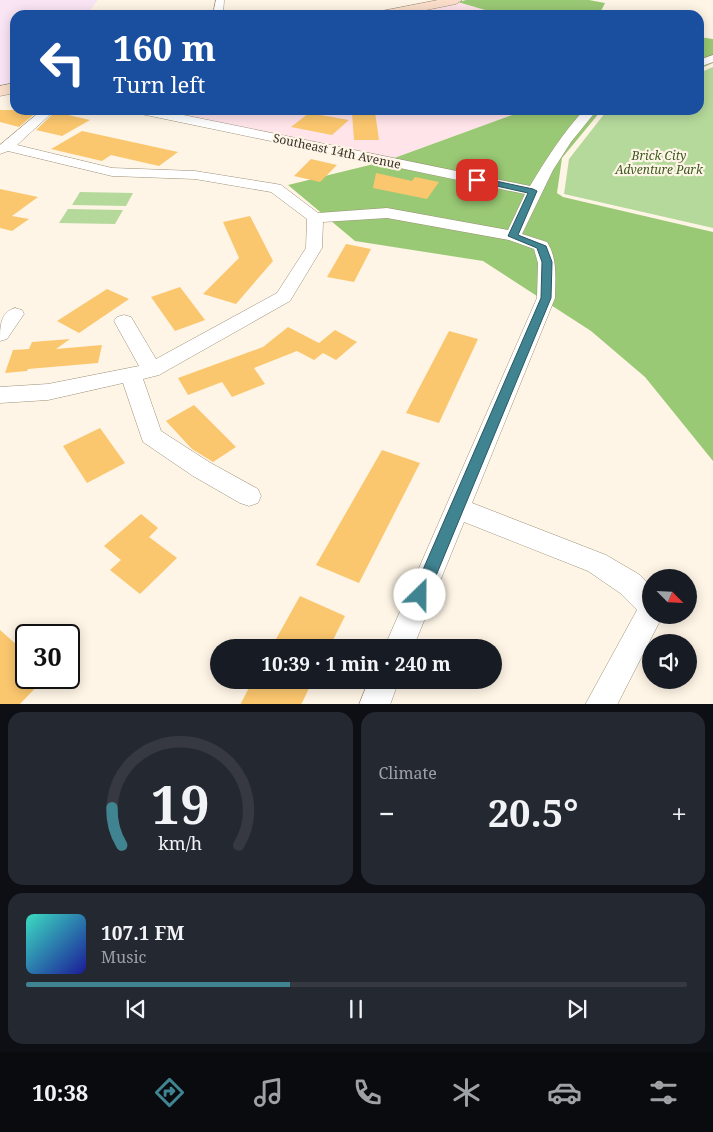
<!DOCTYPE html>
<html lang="en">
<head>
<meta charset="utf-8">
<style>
  body { margin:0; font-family:"Noto Serif",serif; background:#242831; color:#f1f3f6; height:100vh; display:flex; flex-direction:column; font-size:19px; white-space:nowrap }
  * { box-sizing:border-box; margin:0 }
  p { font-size:16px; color:#9ea1a6 }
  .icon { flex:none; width:28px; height:28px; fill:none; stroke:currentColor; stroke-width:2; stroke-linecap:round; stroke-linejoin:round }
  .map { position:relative; height:704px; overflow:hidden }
  .panel { display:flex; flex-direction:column; gap:8px; padding:8px; background:#0d0f14; flex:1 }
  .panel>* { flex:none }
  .guide { position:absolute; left:10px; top:10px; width:694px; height:105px; border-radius:15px; box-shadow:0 2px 12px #0003; background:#1a4fa0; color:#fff; overflow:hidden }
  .needle { width:32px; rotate:114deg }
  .tools { position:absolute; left:642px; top:569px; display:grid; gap:10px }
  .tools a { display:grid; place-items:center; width:55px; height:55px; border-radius:50%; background:#171b24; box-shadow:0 2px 12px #0003; font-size:25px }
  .speed { position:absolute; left:15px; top:624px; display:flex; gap:10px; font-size:25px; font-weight:700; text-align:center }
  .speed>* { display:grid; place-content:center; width:65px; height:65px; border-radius:50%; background:#171b24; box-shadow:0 2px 12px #0003; line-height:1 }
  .speed .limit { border:2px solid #111; border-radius:8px; background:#fff; color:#111 }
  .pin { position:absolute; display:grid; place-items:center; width:42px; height:42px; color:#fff; margin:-21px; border-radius:10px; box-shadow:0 2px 8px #0006 }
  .me { position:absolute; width:55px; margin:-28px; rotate:23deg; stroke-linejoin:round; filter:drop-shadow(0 0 4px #0008) }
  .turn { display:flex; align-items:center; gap:18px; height:105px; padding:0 20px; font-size:22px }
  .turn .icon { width:65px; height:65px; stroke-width:2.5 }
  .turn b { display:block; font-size:35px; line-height:42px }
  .big { font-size:38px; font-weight:700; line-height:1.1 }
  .panel .tile { flex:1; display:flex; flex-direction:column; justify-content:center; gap:8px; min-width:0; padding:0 18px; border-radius:15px; background:#242831 }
  .panel .dial { align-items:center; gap:0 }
  .dial svg { height:130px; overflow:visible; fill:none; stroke:#363941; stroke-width:7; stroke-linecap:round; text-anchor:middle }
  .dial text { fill:#f1f3f6; stroke:none }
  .song { display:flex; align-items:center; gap:15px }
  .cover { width:60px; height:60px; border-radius:8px; background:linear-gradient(135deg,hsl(170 70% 55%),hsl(240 70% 35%)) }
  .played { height:5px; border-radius:2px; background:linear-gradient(90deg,#408492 40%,#363941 40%) }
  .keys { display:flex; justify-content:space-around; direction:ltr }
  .heat { display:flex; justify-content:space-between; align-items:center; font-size:28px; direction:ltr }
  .panel .tiles { flex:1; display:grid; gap:8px; grid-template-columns:1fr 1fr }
  .tile:last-child { grid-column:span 2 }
  .trip { position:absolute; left:210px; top:639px; width:292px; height:50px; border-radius:25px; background:#171b24; box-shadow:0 2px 12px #0003; font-weight:700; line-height:50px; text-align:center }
  .dock { display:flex; height:80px; justify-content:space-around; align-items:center; background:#090b0e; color:#9ea1a6 }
  .dock .icon { width:35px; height:35px }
  .dock .current { color:#408492 }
  .dock b { font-size:22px; color:#f1f3f6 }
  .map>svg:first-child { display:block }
</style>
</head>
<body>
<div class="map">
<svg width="713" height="705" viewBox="0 0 713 705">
  <rect width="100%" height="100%" fill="#fef5e6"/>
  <g fill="#ffe4ea">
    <path d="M458 2 502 15H392Z"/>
    <path d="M141 110H526L386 161Z"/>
  </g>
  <path fill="#fae5f4" d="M0 0H98L86 15H15V83L0 86Z"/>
  <g fill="#b5d99b">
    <path d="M713 67V228L564 194 569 159 605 113 613 110H699V73Z"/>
    <path d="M80 192 133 193 126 206 72 205Z"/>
    <path d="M68 209 123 210 115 224 59 223Z"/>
  </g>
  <g fill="#9ac975">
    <path d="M466 0H589L605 3 599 15H502L458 2Z"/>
    <path d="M699 37 713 39V63L699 69Z"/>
    <path d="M526 110H603L600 112 562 158 557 193 563 197 713 232V461L645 377 591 331 483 261 355 241 288 185 386 161Z"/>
  </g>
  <g fill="#fbc76e">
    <path d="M0 110H39L19 127 0 122Z"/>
    <path d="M55 112 90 120 62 136 36 130Z"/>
    <path d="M375 112 379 140H354L352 113Z"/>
    <path d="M309 113 349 120 332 135 291 127Z"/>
    <path d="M82 131 178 152 159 166 111 155 102 161 51 149Z"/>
    <path d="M311 159 337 165 320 182 294 176Z"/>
    <path d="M376 173 412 181 415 177 439 182 427 199 373 188Z"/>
    <path d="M0 189 38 197 12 216 29 219 12 231 0 228Z"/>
    <path d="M250 216 273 261 236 304 203 294 239 258 223 222Z"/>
    <path d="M346 244 371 249 354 282 327 277Z"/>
    <path d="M180 287 205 320 175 331 151 297Z"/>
    <path d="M107 289 129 299 79 333 57 321Z"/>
    <path d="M288 327 319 343 335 330 357 342 336 360 323 353 314 360 297 351 254 368 265 384 232 397 222 382 188 395 178 378 263 347Z"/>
    <path d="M449 331 478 339 439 423 406 413Z"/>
    <path d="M70 339 56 349 102 345 98 363 28 369 27 371 5 373 13 350 29 349 32 342Z"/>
    <path d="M194 405 236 447 213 462 192 449 166 421Z"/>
    <path d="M100 428 125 463 87 483 63 446Z"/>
    <path d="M382 450 420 463 359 583 316 565Z"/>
    <path d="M141 514 158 528 149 537 177 558 140 594 110 570 121 560 104 546Z"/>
    <path d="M300 596 345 616 329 648H271Z"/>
    <path d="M0 630 26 653V678H45L19 705H0Z"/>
    <path d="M253 680H313L301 705H240Z"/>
  </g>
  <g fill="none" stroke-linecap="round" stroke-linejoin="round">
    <defs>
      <g id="street">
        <path d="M216 0H224L223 15H213Z"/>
        <path d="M713 55V62L699 67V60Z"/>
        <path d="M42 110H55L17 145 112 168 195 171 276 184 281 185 318 213 387 208 508 230 525 194 141 114 135 110H159L530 186C546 159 563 133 584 110H597L571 142 553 170 522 234 547 242C558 259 555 279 555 298L472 503 606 555 640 575 651 586V615H663L617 705H585L637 610 620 593 588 571 464 522 413 648H384L537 298 538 263 534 249 509 240 387 218 323 222 322 248 290 301 159 375 143 379 161 431 209 462 258 489 261 496 258 503 249 506 240 503 193 476 143 442 123 383 48 400 0 403V387L48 384 139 366 114 321 117 317 124 315 131 317 156 359 277 293 306 248 307 219 271 192 195 179 112 176 8 151 0 154V145Z"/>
        <path d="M15 308 22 310 24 314 7 339 0 341C0 327 0 312 15 308Z"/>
        <path d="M369 680H399L390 705H359Z"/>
      </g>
      <g id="secondary">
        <path d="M438 0H462L456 4 401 15H376L382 11Z"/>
        <path d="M15 83V93L0 96V86Z"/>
      </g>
    </defs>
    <use href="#street" stroke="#9d9078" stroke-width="1"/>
    <use href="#secondary" stroke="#9d9078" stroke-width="1"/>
    <use href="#street" fill="#fff" fill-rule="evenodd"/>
    <use href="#secondary" fill="#fadeca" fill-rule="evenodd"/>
  </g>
  <path fill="#408492" stroke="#2a565f" d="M477 177 533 189 537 191 518 235 546 246 552 262 551 298 428 595 426 600 420 602 414 600 412 595 541 298 542 262 537 248 508 236 528 193 474 181 473 180Z"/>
  <g text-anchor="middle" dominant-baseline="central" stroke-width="4.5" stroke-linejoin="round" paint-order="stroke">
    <g font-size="12" fill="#352f26" stroke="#fef5e6">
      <text transform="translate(337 151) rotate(12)">Southeast 14th Avenue</text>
    </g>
    <g font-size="12" font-style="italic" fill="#3b5920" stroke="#fef5e6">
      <text x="659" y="155">Brick City<tspan x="659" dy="14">Adventure Park</tspan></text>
    </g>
  </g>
</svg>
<div class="tools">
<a><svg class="needle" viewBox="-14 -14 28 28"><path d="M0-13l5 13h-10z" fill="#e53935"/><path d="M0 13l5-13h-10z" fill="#9ea1a6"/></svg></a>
<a><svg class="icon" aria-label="sound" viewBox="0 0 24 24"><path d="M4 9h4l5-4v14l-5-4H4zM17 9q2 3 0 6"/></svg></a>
</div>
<div class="speed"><div class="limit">30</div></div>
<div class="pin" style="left:477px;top:180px;background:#d93025"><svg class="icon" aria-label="arrive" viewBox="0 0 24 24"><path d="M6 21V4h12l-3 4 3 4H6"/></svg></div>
<svg class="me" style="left:420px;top:595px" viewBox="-20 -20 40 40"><circle r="19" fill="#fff"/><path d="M0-13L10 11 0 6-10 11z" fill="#408492"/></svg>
<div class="trip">10:39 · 1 min · 240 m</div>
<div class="guide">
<div class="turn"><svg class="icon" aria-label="left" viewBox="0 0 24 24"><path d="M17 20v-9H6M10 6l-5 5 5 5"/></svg><div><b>160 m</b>Turn left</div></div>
</div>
</div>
<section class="panel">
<div class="tiles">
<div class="tile dial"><svg viewBox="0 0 100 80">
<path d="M14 69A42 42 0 1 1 86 69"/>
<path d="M14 69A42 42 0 0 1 8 46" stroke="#408492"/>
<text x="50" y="56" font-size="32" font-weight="700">19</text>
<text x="50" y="72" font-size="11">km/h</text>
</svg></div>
<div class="tile"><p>Climate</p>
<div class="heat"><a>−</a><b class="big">20.5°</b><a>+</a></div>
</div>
<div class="tile">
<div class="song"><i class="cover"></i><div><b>107.1 FM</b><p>Music</p></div></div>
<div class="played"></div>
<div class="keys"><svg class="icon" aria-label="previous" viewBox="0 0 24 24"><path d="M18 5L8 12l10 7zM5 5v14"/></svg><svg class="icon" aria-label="pause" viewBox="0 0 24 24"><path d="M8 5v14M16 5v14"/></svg><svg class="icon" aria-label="next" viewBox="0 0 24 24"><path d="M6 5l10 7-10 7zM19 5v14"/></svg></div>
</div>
</div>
</section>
<nav class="dock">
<b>10:38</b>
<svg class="icon current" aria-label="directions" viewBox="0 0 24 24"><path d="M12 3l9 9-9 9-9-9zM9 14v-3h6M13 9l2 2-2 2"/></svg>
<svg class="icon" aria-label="music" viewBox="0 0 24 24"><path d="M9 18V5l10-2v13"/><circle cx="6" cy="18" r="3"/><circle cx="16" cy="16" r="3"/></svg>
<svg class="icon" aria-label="phone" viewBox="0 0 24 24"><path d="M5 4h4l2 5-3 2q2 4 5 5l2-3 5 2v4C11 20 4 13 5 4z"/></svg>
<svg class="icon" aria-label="climate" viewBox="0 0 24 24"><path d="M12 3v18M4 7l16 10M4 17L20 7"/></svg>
<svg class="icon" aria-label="car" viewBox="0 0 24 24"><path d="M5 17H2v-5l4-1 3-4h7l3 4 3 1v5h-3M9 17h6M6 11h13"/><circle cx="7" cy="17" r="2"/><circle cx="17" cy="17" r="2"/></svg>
<svg class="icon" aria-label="filters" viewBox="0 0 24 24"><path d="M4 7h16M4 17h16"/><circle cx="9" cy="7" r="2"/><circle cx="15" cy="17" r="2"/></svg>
</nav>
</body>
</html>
